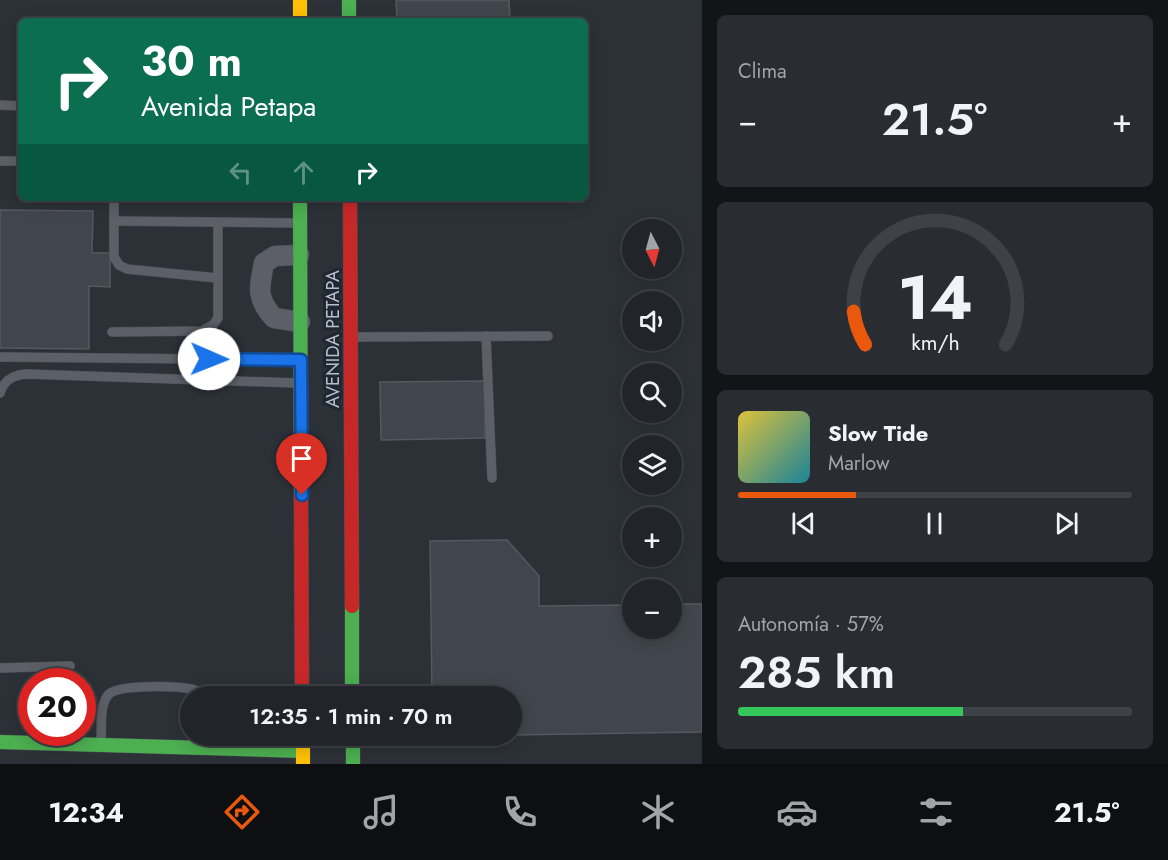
<!DOCTYPE html>
<html lang="es">
<head>
<meta charset="utf-8">
<style>
  body { margin:0; font-family:Jost,sans-serif; background:#292d32; color:#f1f3f6; height:100vh; display:flex; flex-direction:column; font-size:22px; white-space:nowrap }
  * { box-sizing:border-box; margin:0 }
  p { font-size:20px; color:#a2a5a8 }
  .icon { flex:none; width:33px; height:33px; fill:none; stroke:currentColor; stroke-width:2; stroke-linecap:round; stroke-linejoin:round }
  .map { position:relative; flex:1; overflow:hidden }
  .details { display:flex; flex-direction:column; gap:15px; padding:15px; background:#121417; width:466px }
  .details>* { flex:none }
  .hud { position:absolute; left:18px; top:18px; width:570px; height:183px; border-radius:9px; box-shadow:0 3px 15px #0003,0 0 0 2px #3e4247; background:#0b6e4f; color:#fff; overflow:hidden }
  .needle { width:39px; rotate:174deg }
  .fabs { position:absolute; left:622px; top:219px; display:grid; gap:12px }
  .fabs a { display:grid; place-items:center; width:60px; height:60px; border-radius:50%; background:#21252a; box-shadow:0 3px 15px #0003,0 0 0 2px #3e4247; font-size:30px }
  .speed { position:absolute; left:18px; top:668px; display:flex; gap:12px; font-size:30px; font-weight:700; text-align:center }
  .speed>* { display:grid; place-content:center; width:78px; height:78px; border-radius:50%; background:#21252a; box-shadow:0 3px 15px #0003,0 0 0 2px #3e4247; line-height:1 }
  .speed .limit { border:9px solid #d22; background:#fff; color:#111 }
  .pin { position:absolute; display:grid; place-items:center; width:51px; height:51px; color:#fff; margin:-62px -26px; border-radius:50% 50% 50% 0; rotate:-45deg; box-shadow:0 0 6px #0007 }
  .pin .icon { rotate:45deg }
  .me { position:absolute; width:66px; margin:-33px; rotate:91deg; stroke-linejoin:round; filter:drop-shadow(0 0 4px #0008) }
  .turn { display:flex; align-items:center; gap:21px; height:126px; padding:0 24px; font-size:27px }
  .turn .icon { width:78px; height:78px; stroke-width:2.5 }
  .turn b { display:block; font-size:42px; line-height:51px }
  .lanes { display:flex; align-items:center; height:57px; padding:0 24px; background:#0003; justify-content:center; gap:30px; direction:ltr }
  .lanes .off { opacity:.35 }
  .big { font-size:45px; font-weight:600; line-height:1.1 }
  .details .card { flex:1; display:flex; flex-direction:column; justify-content:center; gap:9px; min-width:0; padding:0 21px; border-radius:9px; background:#292d32 }
  .details .dial { align-items:center; gap:0 }
  .dial svg { height:156px; overflow:visible; fill:none; stroke:#3e4247; stroke-width:7; stroke-linecap:round; text-anchor:middle }
  .dial text { fill:#f1f3f6; stroke:none }
  .song { display:flex; align-items:center; gap:18px }
  .cover { width:72px; height:72px; border-radius:9px; background:linear-gradient(135deg,hsl(50 70% 55%),hsl(190 70% 35%)) }
  .played { height:6px; border-radius:3px; background:linear-gradient(90deg,#ea580c 30%,#3e4247 30%) }
  .keys { display:flex; justify-content:space-around; direction:ltr }
  .heat { display:flex; justify-content:space-between; align-items:center; font-size:33px; direction:ltr }
  .charge { height:9px; border-radius:4px; background:linear-gradient(90deg,#34c759 57%,#3e4247 0) }
  .trip { position:absolute; left:180px; top:686px; width:342px; height:60px; border-radius:30px; background:#21252a; box-shadow:0 3px 15px #0003,0 0 0 2px #3e4247; font-weight:600; line-height:60px; text-align:center }
  .tab-bar { display:flex; height:96px; justify-content:space-around; align-items:center; background:#0d0f11; color:#a2a5a8 }
  .tab-bar .icon { width:42px; height:42px }
  .tab-bar .active { color:#ea580c }
  .tab-bar b { font-size:27px; color:#f1f3f6 }
  main { display:flex; flex:1; min-height:0 }
  .map>svg:first-child { display:block }
</style>
</head>
<body>
<main>
<div class="map">
<svg width="702" height="764" viewBox="0 0 702 764">
  <rect width="100%" height="100%" fill="#2c3138"/>
  <g fill="#41454d" stroke="#54585f" stroke-width="1.5">
    <path d="M396 0H509L510 19 397 21Z"/>
    <path d="M0 210 93 211 92 253H110V287L89 286V349L0 348Z"/>
    <path d="M485 381V438L381 440 380 382Z"/>
    <path d="M507 540 539 576V606L633 605V628H672V604H702V732L512 735V696H432L430 541Z"/>
  </g>
  <g fill="none" stroke-linecap="round" stroke-linejoin="round">
    <defs>
      <g id="lane">
        <path d="M0 105 21 106"/>
        <path d="M0 161H21"/>
        <path d="M114 198V257L119 265 127 269 217 278"/>
        <path d="M114 221 295 223"/>
        <path d="M112 332 202 331 213 325 218 318V223"/>
        <path d="M486 336 492 478"/>
        <path d="M356 337 548 336"/>
        <path d="M0 357 296 360"/>
        <path d="M0 393C4 380 13 375 26 374L296 383"/>
        <path d="M0 668 70 666"/>
        <path d="M101 741C102 728 99 707 108 695 117 684 176 686 191 689 196 690 203 693 208 696"/>
      </g>
      <path id="street" d="M299 255 275 256 264 263C259 289 256 298 274 318L300 322"/>
      <g id="fast">
        <path d="M349 0V21"/>
        <path d="M300 198 301 496"/>
        <path d="M352 606V696"/>
        <path d="M353 735V764"/>
        <path d="M0 742 303 751"/>
      </g>
      <g id="slow">
        <path d="M300 0V21"/>
        <path d="M303 735V764"/>
      </g>
      <g id="jam">
        <path d="M350 198 352 606"/>
        <path d="M301 496 302 696"/>
      </g>
    </defs>
    <use href="#lane" stroke="#4a4d55" stroke-width="10"/>
    <use href="#street" stroke="#4a4d55" stroke-width="21"/>
    <use href="#fast" stroke="#4a4d55" stroke-width="15"/>
    <use href="#slow" stroke="#4a4d55" stroke-width="15"/>
    <use href="#jam" stroke="#4a4d55" stroke-width="15"/>
    <use href="#lane" stroke="#5c5f67" stroke-width="9"/>
    <use href="#street" stroke="#5c5f67" stroke-width="20"/>
    <use href="#fast" stroke="#4caf50" stroke-width="14"/>
    <use href="#slow" stroke="#ffc107" stroke-width="14"/>
    <use href="#jam" stroke="#c62828" stroke-width="14"/>
  </g>
  <g fill="none" stroke-linecap="round" stroke-linejoin="round">
    <defs>
      <path id="route" d="M209 359 301 360 302 495"/>
    </defs>
    <use href="#route" stroke="#114b97" stroke-width="15"/>
    <use href="#route" stroke="#1a73e8" stroke-width="10"/>
  </g>
  <g text-anchor="middle" dominant-baseline="central" stroke-width="6" stroke-linejoin="round" paint-order="stroke">
    <g font-size="18" fill="#b7bdc9" stroke="#1f2733">
      <text transform="translate(333 339) rotate(-90)">AVENIDA PETAPA</text>
    </g>
  </g>
</svg>
<div class="fabs">
<a><svg class="needle" viewBox="-14 -14 28 28"><path d="M0-13l5 13h-10z" fill="#e53935"/><path d="M0 13l5-13h-10z" fill="#a2a5a8"/></svg></a>
<a><svg class="icon" aria-label="sound" viewBox="0 0 24 24"><path d="M4 9h4l5-4v14l-5-4H4zM17 9q2 3 0 6"/></svg></a>
<a><svg class="icon" aria-label="search" viewBox="0 0 24 24"><circle cx="10" cy="10" r="6"/><path d="M15 15l6 6"/></svg></a>
<a><svg class="icon" aria-label="layers" viewBox="0 0 24 24"><path d="M12 4l9 5-9 5-9-5zM3 14l9 5 9-5"/></svg></a>
<a>+</a>
<a>−</a>
</div>
<div class="speed"><div class="limit">20</div></div>
<div class="pin" style="left:302px;top:495px;background:#d93025"><svg class="icon" aria-label="arrive" viewBox="0 0 24 24"><path d="M6 21V4h12l-3 4 3 4H6"/></svg></div>
<svg class="me" style="left:209px;top:359px" viewBox="-20 -20 40 40"><circle r="19" fill="#fff"/><path d="M0-13L10 11 0 6-10 11z" fill="#1a73e8"/></svg>
<div class="trip">12:35 · 1 min · 70 m</div>
<div class="hud">
<div class="turn"><svg class="icon" aria-label="right" viewBox="0 0 24 24"><path d="M7 20v-9h11M14 6l5 5-5 5"/></svg><div><b>30 m</b>Avenida Petapa</div></div>
<div class="lanes"><svg class="icon off" aria-label="left" viewBox="0 0 24 24"><path d="M17 20v-9H6M10 6l-5 5 5 5"/></svg><svg class="icon off" aria-label="ahead" viewBox="0 0 24 24"><path d="M12 20V5M6 11l6-6 6 6"/></svg><svg class="icon" aria-label="right" viewBox="0 0 24 24"><path d="M7 20v-9h11M14 6l5 5-5 5"/></svg></div>
</div>
</div>
<section class="details">
<div class="card"><p>Clima</p>
<div class="heat"><a>−</a><b class="big">21.5°</b><a>+</a></div>
</div>
<div class="card dial"><svg viewBox="0 0 100 80">
<path d="M14 69A42 42 0 1 1 86 69"/>
<path d="M14 69A42 42 0 0 1 8 52" stroke="#ea580c"/>
<text x="50" y="56" font-size="32" font-weight="700">14</text>
<text x="50" y="72" font-size="11">km/h</text>
</svg></div>
<div class="card">
<div class="song"><i class="cover"></i><div><b>Slow Tide</b><p>Marlow</p></div></div>
<div class="played"></div>
<div class="keys"><svg class="icon" aria-label="previous" viewBox="0 0 24 24"><path d="M18 5L8 12l10 7zM5 5v14"/></svg><svg class="icon" aria-label="pause" viewBox="0 0 24 24"><path d="M8 5v14M16 5v14"/></svg><svg class="icon" aria-label="next" viewBox="0 0 24 24"><path d="M6 5l10 7-10 7zM19 5v14"/></svg></div>
</div>
<div class="card"><p>Autonomía · 57%</p><b class="big">285 km</b><div class="charge"></div></div>
</section>
</main>
<nav class="tab-bar">
<b>12:34</b>
<svg class="icon active" aria-label="directions" viewBox="0 0 24 24"><path d="M12 3l9 9-9 9-9-9zM9 14v-3h6M13 9l2 2-2 2"/></svg>
<svg class="icon" aria-label="music" viewBox="0 0 24 24"><path d="M9 18V5l10-2v13"/><circle cx="6" cy="18" r="3"/><circle cx="16" cy="16" r="3"/></svg>
<svg class="icon" aria-label="phone" viewBox="0 0 24 24"><path d="M5 4h4l2 5-3 2q2 4 5 5l2-3 5 2v4C11 20 4 13 5 4z"/></svg>
<svg class="icon" aria-label="climate" viewBox="0 0 24 24"><path d="M12 3v18M4 7l16 10M4 17L20 7"/></svg>
<svg class="icon" aria-label="car" viewBox="0 0 24 24"><path d="M5 17H2v-5l4-1 3-4h7l3 4 3 1v5h-3M9 17h6M6 11h13"/><circle cx="7" cy="17" r="2"/><circle cx="17" cy="17" r="2"/></svg>
<svg class="icon" aria-label="filters" viewBox="0 0 24 24"><path d="M4 7h16M4 17h16"/><circle cx="9" cy="7" r="2"/><circle cx="15" cy="17" r="2"/></svg>
<b>21.5°</b>
</nav>
</body>
</html>
